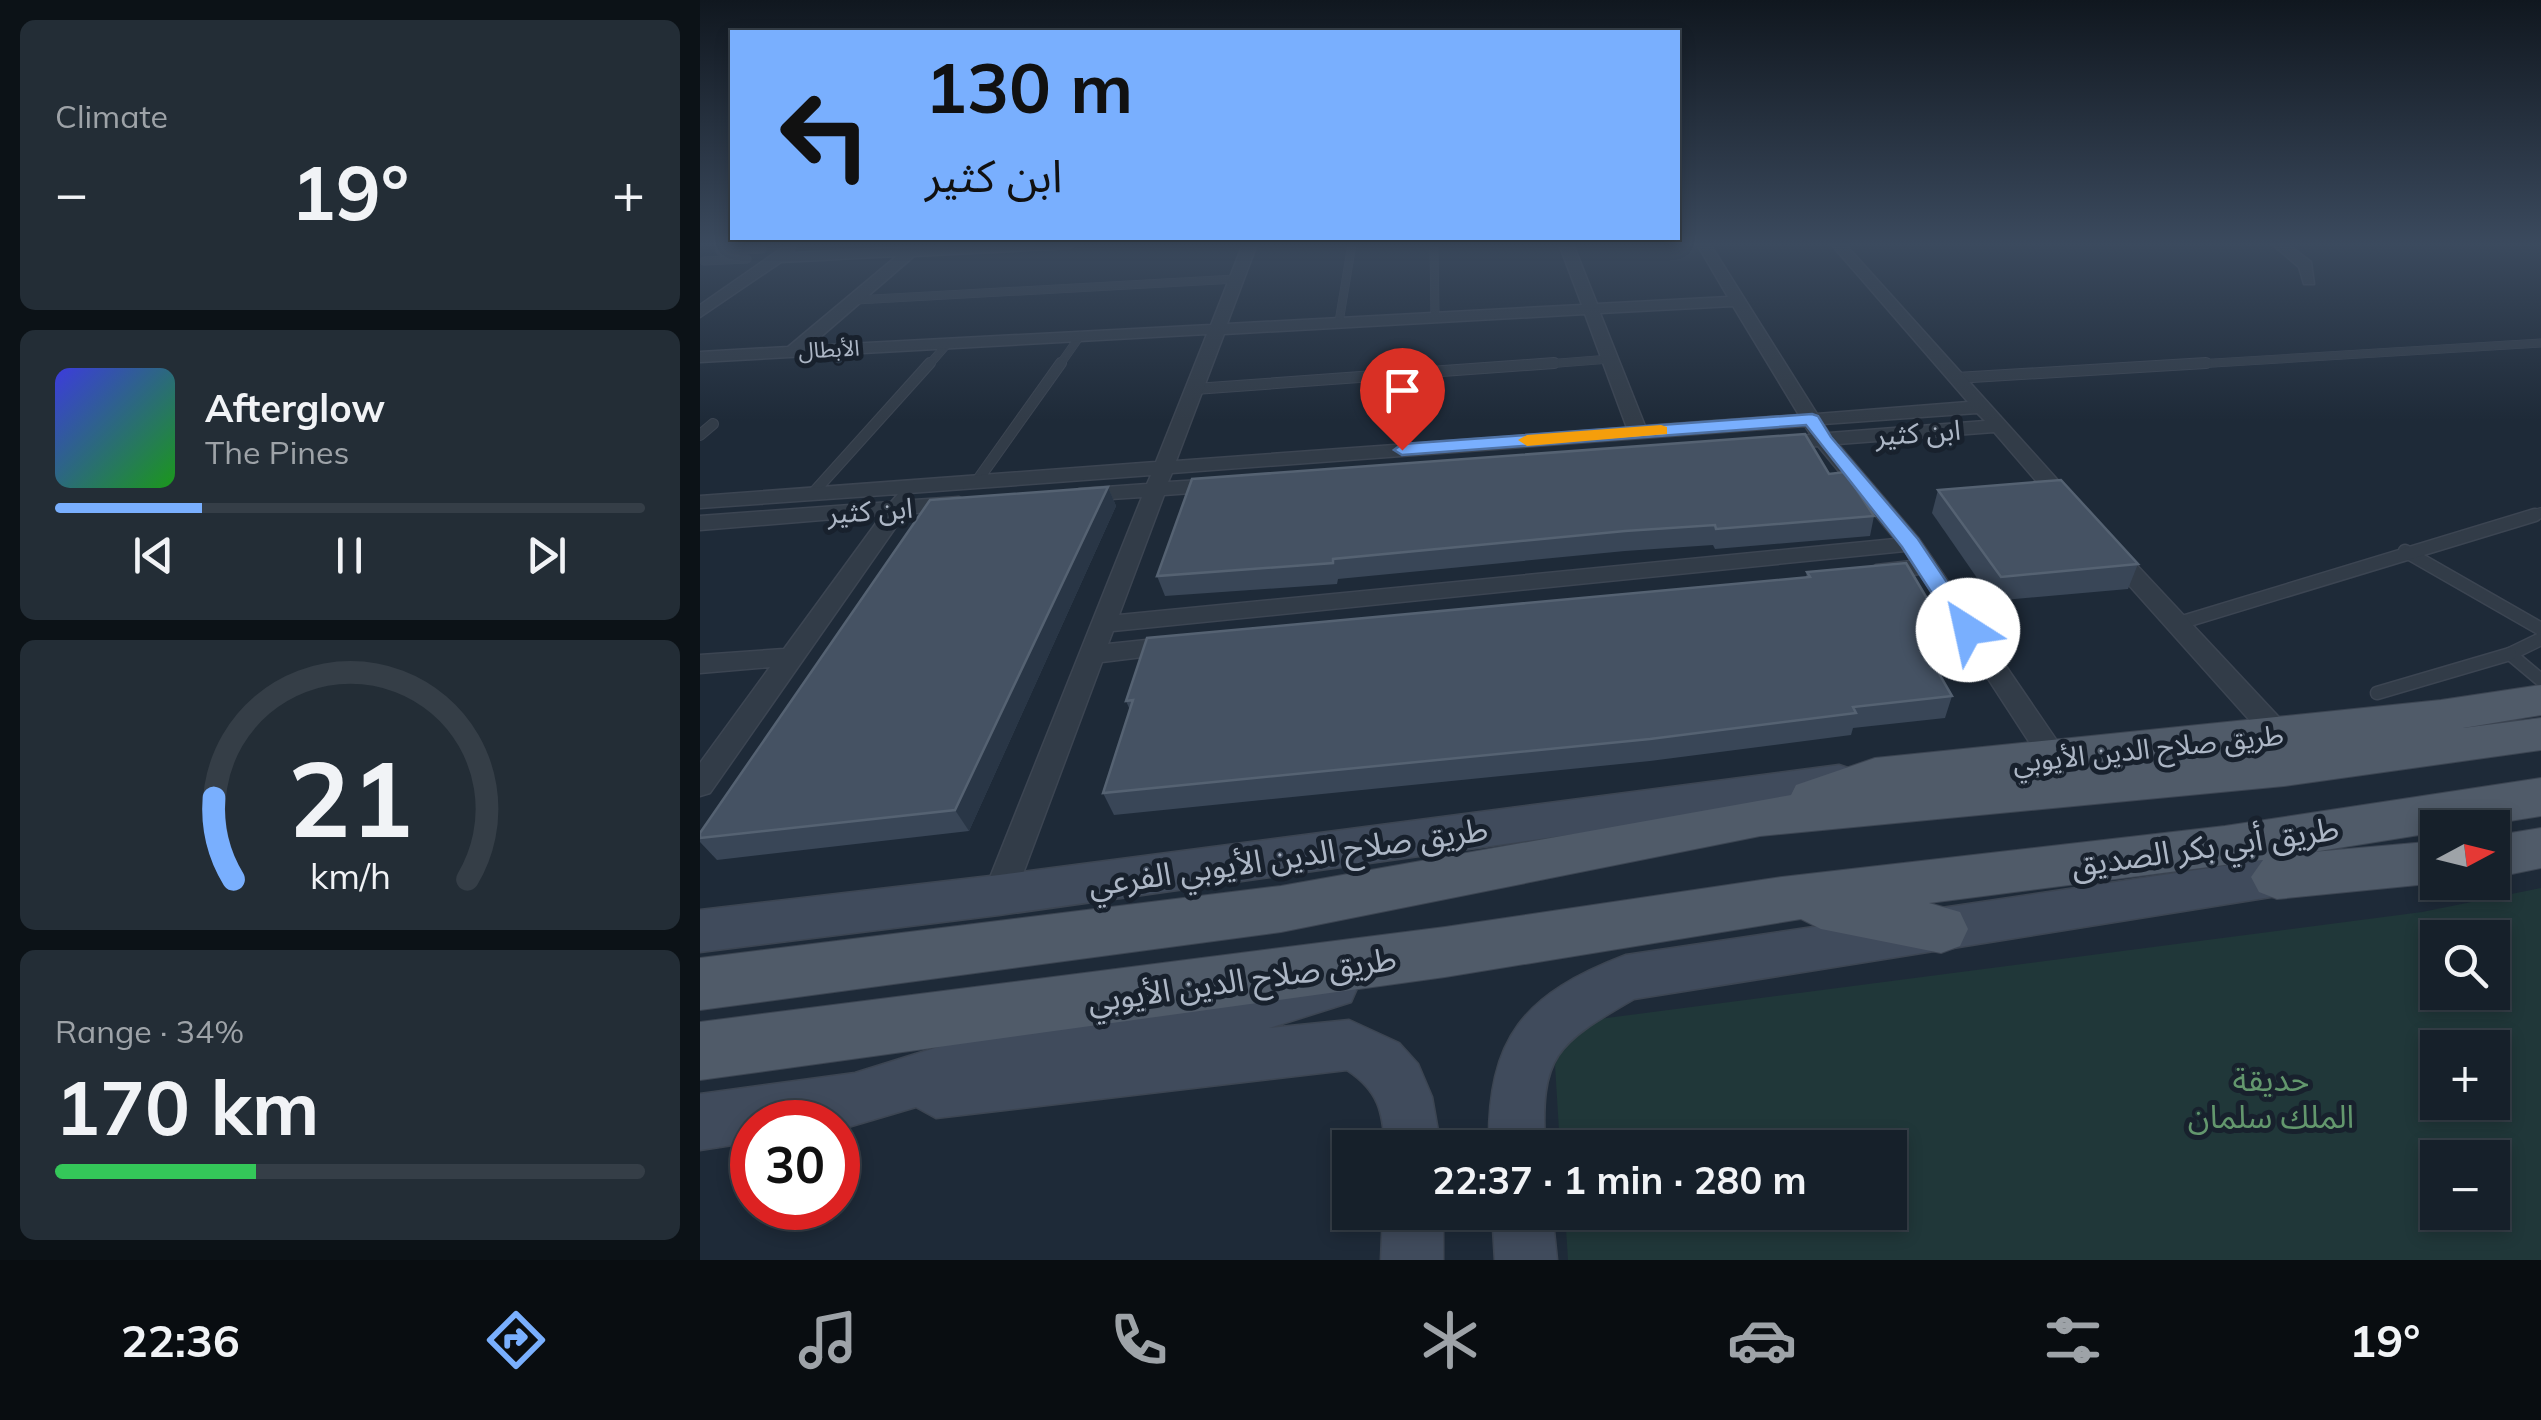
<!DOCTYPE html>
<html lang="en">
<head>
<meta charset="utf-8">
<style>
  body { margin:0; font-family:Mulish,"Noto Sans Arabic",sans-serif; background:#232d36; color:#f1f3f6; height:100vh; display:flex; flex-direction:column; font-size:38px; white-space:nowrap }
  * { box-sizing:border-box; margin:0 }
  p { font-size:32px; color:#9ea3a8 }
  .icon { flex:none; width:55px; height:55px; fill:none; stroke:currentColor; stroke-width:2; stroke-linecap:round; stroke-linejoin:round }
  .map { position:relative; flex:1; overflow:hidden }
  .panel { display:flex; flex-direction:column; gap:20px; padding:20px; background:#0c1217; width:700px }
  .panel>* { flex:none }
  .hud { position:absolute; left:30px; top:30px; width:950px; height:210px; border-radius:0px; box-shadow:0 5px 15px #0003,0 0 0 2px #353e47; background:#79affe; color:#111; overflow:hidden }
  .needle { width:65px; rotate:83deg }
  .controls { position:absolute; left:1720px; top:810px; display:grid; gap:20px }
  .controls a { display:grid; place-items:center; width:90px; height:90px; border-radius:0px; background:#16202a; box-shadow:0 5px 15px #0003,0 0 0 2px #353e47; font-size:50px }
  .speed { position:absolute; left:30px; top:1100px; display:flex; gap:20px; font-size:50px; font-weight:700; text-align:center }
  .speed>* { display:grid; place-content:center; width:130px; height:130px; border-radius:50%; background:#16202a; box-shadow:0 5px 15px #0003,0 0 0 2px #353e47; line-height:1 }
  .speed .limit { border:15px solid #d22; background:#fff; color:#111 }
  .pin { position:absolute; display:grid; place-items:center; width:85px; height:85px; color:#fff; margin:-102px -42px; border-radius:50% 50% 50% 0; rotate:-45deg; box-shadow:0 0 10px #0007 }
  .pin .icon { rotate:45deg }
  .me { position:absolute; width:110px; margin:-55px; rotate:325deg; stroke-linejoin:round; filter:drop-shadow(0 0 8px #0008) }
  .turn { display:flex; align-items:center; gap:35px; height:210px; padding:0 30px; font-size:45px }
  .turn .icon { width:130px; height:130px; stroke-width:2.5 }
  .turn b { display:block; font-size:70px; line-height:85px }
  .big { font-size:75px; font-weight:700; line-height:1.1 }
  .panel .card { flex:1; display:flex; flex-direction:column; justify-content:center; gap:15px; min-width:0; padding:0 35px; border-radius:15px; background:#232d36 }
  .panel .dial { align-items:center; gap:0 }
  .dial svg { height:260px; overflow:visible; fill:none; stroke:#353e47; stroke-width:7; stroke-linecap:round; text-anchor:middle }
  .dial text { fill:#f1f3f6; stroke:none }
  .song { display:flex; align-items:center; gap:30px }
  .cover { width:120px; height:120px; border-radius:15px; background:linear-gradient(135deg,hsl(240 70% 55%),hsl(120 70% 35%)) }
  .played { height:10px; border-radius:5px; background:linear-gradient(90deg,#79affe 25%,#353e47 25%) }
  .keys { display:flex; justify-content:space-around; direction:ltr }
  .heat { display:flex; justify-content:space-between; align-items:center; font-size:55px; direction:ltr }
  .charge { height:15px; border-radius:8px; background:linear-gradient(90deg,#34c759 34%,#353e47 0) }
  .trip { position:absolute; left:632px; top:1130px; width:575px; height:100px; border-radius:0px; background:#16202a; box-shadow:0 5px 15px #0003,0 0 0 2px #353e47; font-weight:700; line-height:100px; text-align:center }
  .menu { display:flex; height:160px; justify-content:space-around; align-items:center; background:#090d11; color:#9ea3a8 }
  .menu .icon { width:70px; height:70px }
  .menu .active { color:#79affe }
  .menu b { font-size:45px; color:#f1f3f6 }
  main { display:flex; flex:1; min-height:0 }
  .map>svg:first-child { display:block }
</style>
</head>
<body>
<main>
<section class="panel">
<div class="card"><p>Climate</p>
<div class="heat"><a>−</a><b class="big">19°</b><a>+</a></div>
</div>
<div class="card">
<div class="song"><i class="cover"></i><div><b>Afterglow</b><p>The Pines</p></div></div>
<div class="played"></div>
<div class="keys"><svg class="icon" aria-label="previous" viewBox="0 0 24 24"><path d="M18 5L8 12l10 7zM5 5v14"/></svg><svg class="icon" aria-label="pause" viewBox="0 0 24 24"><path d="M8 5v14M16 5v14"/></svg><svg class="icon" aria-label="next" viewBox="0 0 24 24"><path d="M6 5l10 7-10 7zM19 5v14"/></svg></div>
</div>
<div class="card dial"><svg viewBox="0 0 100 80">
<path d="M14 69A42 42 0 1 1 86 69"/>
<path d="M14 69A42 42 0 0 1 8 44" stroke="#79affe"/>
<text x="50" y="56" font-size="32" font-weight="700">21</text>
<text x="50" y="72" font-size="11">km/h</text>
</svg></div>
<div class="card"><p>Range · 34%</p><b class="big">170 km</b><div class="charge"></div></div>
</section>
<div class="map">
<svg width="1841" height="1260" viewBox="0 0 1841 1260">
  <rect width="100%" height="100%" fill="#1e2a38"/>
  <path fill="#203739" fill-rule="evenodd" d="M1841 888V1260H868L865 1213 1190 1212V1148L860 1147 855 1065 867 1040 899 1019 1722 912ZM1738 938H1792V992H1738ZM1738 1048H1792V1102H1738ZM1738 1158H1792V1212H1738Z"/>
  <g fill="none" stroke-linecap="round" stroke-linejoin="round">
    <defs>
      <g id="service-far2">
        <path d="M734 244 735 317"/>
        <path d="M20 251 62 249"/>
        <path d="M4 261 47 259"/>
        <path d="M156 300 536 279"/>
        <path d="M639 322 652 244"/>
        <path d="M228 366 248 343"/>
        <path d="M359 366 380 336"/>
        <path d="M820 366 910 359"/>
        <path d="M1464 366 1841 343"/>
      </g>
      <g id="service-far1">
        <path d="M1256 378 1506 363"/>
        <path d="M495 389 854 363"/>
        <path d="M0 435 13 424"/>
        <path d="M277 481 361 363"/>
        <path d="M113 493 230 363"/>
        <path d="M1827 517 1841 513"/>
      </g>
      <g id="service">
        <path d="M1705 551 1841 629"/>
        <path d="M1476 624 1835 515"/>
        <path d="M1841 639 1810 654 1841 680"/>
        <path d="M1677 693 1810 654"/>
      </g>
      <g id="minor">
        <path d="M275 244H376L370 248 214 256 110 346 511 325 543 244H557L527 324 882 305 859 244H873L897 304 1028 297 997 244H1010L1117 414 1268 402 1131 244H1145L1381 506 1370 512 1362 511 1294 432 1138 444 1219 539 1368 757 1364 765 1354 768 1344 765 1220 574 1176 579 1164 572 1176 565 1211 561 1205 551 413 631 408 644 475 637 488 645 475 653 402 662 315 895 311 905 299 909 287 905 283 895 442 497 379 501 369 495 379 489 447 484 451 475 209 493 214 500 259 497 270 503 259 509 205 514 10 793 0 796V763L70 667 0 673V655L84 649 182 515 0 530V516L191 502 198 494 0 508V496L456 462 507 334 0 362V352L88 347 197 256 81 262 0 317V305L85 246H95L93 253ZM1033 306 1099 415 945 426 900 313ZM885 314 927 428 476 461 524 334ZM1277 413 1285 421 1129 433 1123 424ZM1105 426 1111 435 1077 437 1067 443 1077 449 1118 446 1195 539 419 615 464 495 519 491 529 485 519 479 468 482 472 473Z"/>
        <path d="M1572 244H1587L1611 262 1614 284H1604L1599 267Z"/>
        <path d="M1410 543 1418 545 1589 728 1593 735 1589 742H1569L1402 555 1399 550Z"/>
      </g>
      <g id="secondary">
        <path d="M1139 765 1154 770 1160 781 1154 792 1139 797 299 915 0 952V910L299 875Z"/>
        <path d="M1577 858 1593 864 1600 877 1593 890 1577 896 934 999C856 1044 840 1055 845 1148H789C787 1037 824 994 926 955Z"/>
        <path d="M633 963 651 970 658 986 651 1002 569 1028 649 1020 699 1043 718 1064 732 1097 741 1148H685C683 1112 679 1091 647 1070L236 1118 216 1107 138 1130V1122H52V1142L0 1150V1094L155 1073 283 1033 544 988Z"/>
        <path d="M683 1212H743V1260H681Z"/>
        <path d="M792 1212H852L857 1260H795Z"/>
      </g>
      <g id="primary">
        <path d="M1841 685V715L1763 728 1841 718V750L1584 786 1060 836 581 932 0 1010V958L581 886 1091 795 1096 785 1175 758 1741 700Z"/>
        <path d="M1841 778V816L1766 828H1738V832L1613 852 1738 841V883L1577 899 1559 892 1551 877 1563 860 1229 903 1260 912 1268 929 1260 946 1241 953 1121 929 1101 919 745 977 0 1080V1022L745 927 1082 877 1525 826Z"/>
        <path d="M1841 828V868L1792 878V836Z"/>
      </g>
    </defs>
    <use href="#service-far2" stroke="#3c4552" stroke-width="9"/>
    <use href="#service-far1" stroke="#3c4552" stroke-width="12"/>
    <use href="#service" stroke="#3c4552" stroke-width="15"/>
    <use href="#minor" stroke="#3c4552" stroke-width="3"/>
    <use href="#secondary" stroke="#3c4552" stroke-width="3"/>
    <use href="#primary" stroke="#3c4552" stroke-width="2"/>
    <use href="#service-far2" stroke="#323c48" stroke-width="8"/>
    <use href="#service-far1" stroke="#323c48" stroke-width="10"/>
    <use href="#service" stroke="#323c48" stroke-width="12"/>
    <use href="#minor" fill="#323c48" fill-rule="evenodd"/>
    <use href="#secondary" fill="#404b5c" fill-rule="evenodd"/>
    <use href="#primary" fill="#505b69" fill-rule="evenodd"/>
  </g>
  <g fill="#394657">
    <path d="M1129 474 1174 516 1170 536 1015 549 1013 545 925 551 638 579 637 584 465 596 457 576Z"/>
    <path d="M408 487 416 506 269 831 17 860 0 842V833Z"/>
    <path d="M1238 490 1438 564 1428 589 1293 601 1232 513Z"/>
    <path d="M1107 572 1241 622 1237 639 1247 656 1241 677 1252 696 1245 718 1153 728 1151 735 950 761 414 815 403 793 430 710 426 701 1106 577Z"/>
  </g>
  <path fill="#293646" d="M408 487 416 506 269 831 255 810Z"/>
  <g fill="#455263" stroke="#556272" stroke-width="2.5">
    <path d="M1105 434 1129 474 1145 472 1174 516 1016 529 1015 525 925 531 633 559V563L457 576 492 479Z"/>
    <path d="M1361 480 1438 564 1301 577 1238 490Z"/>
    <path d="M408 487 255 810 0 838V833L230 500Z"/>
    <path d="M1206 563 1241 622 1228 623 1247 656 1230 658 1252 696 1153 707 1156 713 950 739 403 793 433 700 426 701 447 638 1110 577 1107 572Z"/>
  </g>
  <linearGradient id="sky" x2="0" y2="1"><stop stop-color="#10171f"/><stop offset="0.58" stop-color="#3b4a5e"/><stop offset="1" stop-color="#3b4a5e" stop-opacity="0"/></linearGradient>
  <rect width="1841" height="421" fill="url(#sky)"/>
  <path fill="#79affe" stroke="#4f72a5" stroke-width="2.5" d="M1112 414 1118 416 1131 437 1218 539 1279 630 1276 635H1259L1202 547 1106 425 702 455 694 450 702 444Z"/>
  <path fill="#f59e0b" d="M961 425 967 427V434L827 446 818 440 827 435Z"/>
  <g text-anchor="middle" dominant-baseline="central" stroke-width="10" stroke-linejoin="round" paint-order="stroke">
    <g font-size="22" fill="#acb6c5" stroke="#18212d">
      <text transform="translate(129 349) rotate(-3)">الأبطال</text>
    </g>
    <g font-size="28" fill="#acb6c5" stroke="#18212d">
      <text transform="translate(1218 432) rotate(-4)">ابن كثير</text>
      <text transform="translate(170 510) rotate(-4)">ابن كثير</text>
      <text transform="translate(1448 748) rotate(-6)">طريق صلاح الدين الأيوبي</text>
    </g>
    <g font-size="32" fill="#acb6c5" stroke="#18212d">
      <text transform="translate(1505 846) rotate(-8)">طريق أبي بكر الصديق</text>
      <text transform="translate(588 856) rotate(-8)">طريق صلاح الدين الأيوبي الفرعي</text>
      <text transform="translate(542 979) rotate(-8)">طريق صلاح الدين الأيوبي</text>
    </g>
    <g font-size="32" fill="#63976d" stroke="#18212d">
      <text x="1571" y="1079">حديقة<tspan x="1571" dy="37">الملك سلمان</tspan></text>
    </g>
  </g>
</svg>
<div class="controls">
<a><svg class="needle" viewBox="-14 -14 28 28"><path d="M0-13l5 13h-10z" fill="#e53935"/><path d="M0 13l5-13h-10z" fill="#9ea3a8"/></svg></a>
<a><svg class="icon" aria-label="search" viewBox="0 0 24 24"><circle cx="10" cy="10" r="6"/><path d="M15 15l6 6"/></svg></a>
<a>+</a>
<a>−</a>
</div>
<div class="speed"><div class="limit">30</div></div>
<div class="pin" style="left:702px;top:450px;background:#d93025"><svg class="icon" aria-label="arrive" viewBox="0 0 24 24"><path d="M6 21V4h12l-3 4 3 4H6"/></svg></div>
<svg class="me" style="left:1268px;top:630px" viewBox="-20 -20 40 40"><circle r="19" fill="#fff"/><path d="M0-13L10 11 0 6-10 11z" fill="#79affe"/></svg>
<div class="trip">22:37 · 1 min · 280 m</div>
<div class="hud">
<div class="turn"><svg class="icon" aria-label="left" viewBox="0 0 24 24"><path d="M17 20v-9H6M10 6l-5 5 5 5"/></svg><div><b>130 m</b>ابن كثير</div></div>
</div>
</div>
</main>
<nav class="menu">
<b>22:36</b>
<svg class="icon active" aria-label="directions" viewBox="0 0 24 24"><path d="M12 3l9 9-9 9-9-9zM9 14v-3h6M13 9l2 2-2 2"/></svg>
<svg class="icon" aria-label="music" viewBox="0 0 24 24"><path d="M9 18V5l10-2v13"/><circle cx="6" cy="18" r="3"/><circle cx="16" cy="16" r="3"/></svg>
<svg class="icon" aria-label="phone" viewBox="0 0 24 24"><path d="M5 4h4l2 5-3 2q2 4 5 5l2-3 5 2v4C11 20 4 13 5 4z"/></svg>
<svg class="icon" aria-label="climate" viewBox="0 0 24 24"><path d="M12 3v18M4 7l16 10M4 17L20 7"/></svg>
<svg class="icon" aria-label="car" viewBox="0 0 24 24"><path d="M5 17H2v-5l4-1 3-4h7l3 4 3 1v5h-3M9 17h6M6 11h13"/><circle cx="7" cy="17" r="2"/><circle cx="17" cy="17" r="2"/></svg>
<svg class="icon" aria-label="filters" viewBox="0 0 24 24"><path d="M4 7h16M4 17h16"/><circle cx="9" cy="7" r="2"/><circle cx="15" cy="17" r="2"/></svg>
<b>19°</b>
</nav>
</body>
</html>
